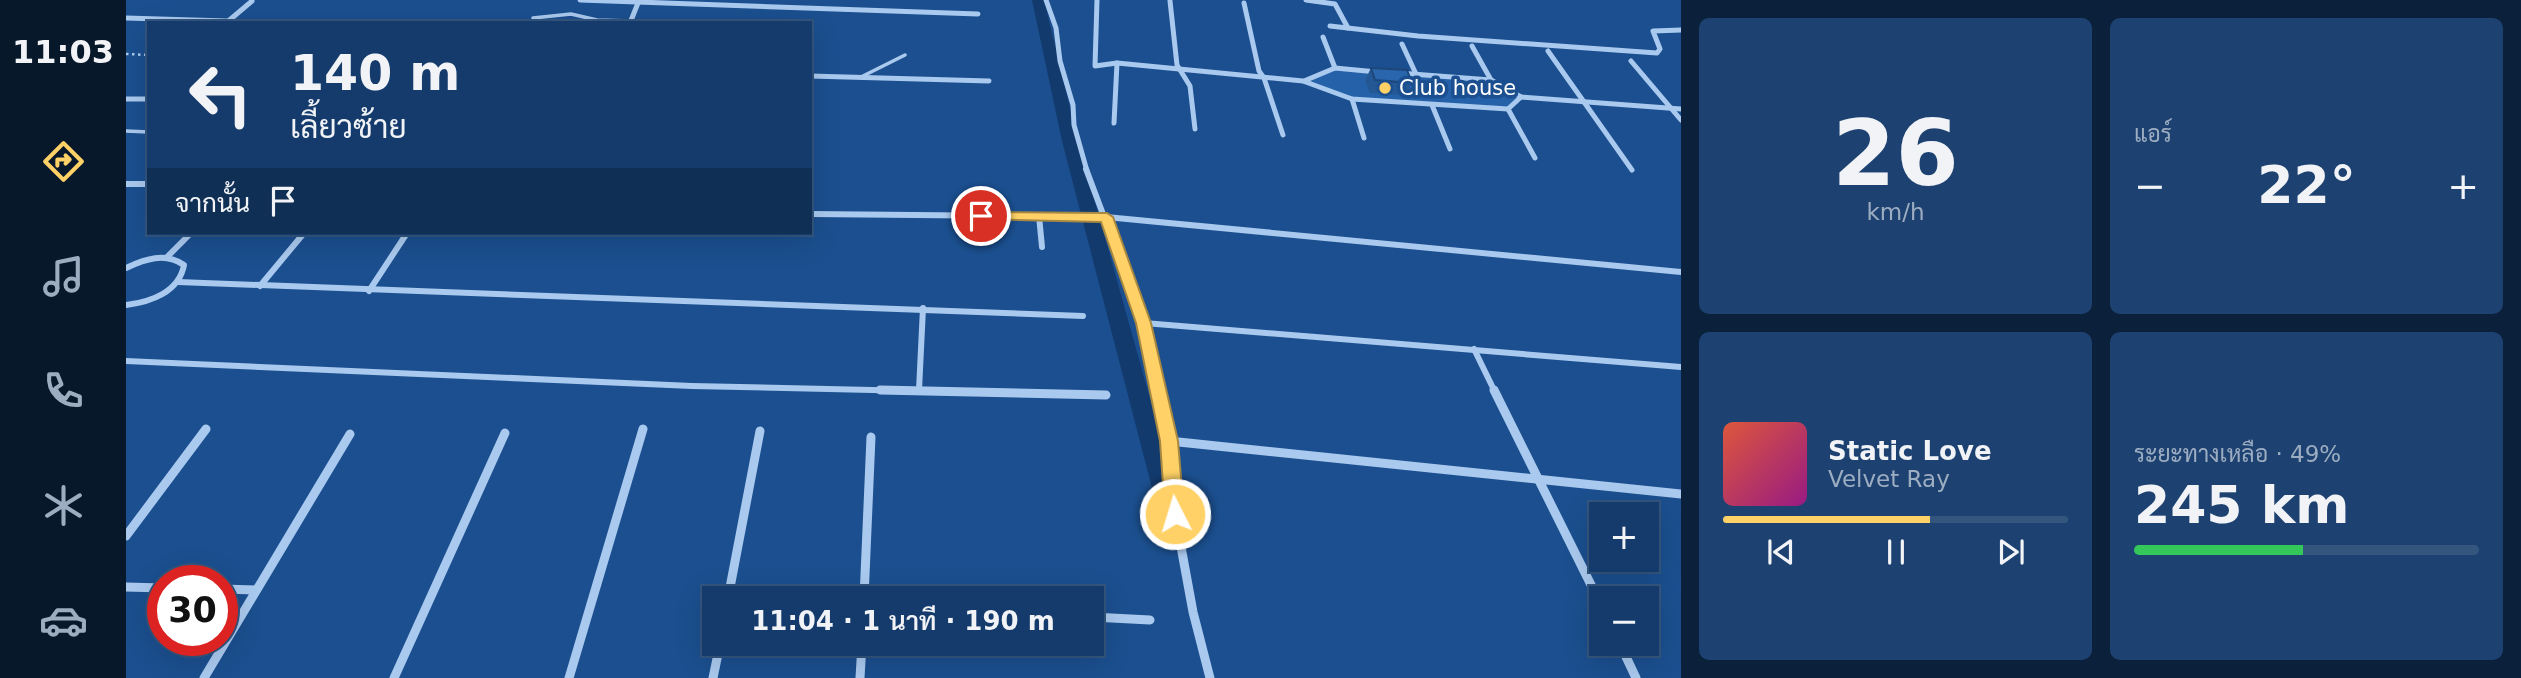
<!DOCTYPE html>
<html lang="th">
<head>
<meta charset="utf-8">
<style>
  body { margin:0; font-family:"DejaVu Sans",Sarabun,sans-serif; background:#1d4271; color:#f1f3f6; height:100vh; display:flex; flex-direction:column; font-size:26px; white-space:nowrap }
  * { box-sizing:border-box; margin:0 }
  p { font-size:23px; color:#9dadc1 }
  .icon { flex:none; width:38px; height:38px; fill:none; stroke:currentColor; stroke-width:2; stroke-linecap:round; stroke-linejoin:round }
  .map { position:relative; flex:1; overflow:hidden }
  .side { display:flex; flex-direction:column; gap:18px; padding:18px; background:#0b203b; width:840px }
  .side>* { flex:none }
  .guide { position:absolute; left:21px; top:21px; width:665px; height:214px; border-radius:0px; box-shadow:0 7px 28px #0002,0 0 0 2px #33557e; background:#143b6b; color:#f1f3f6; overflow:hidden }
  .buttons { position:absolute; left:1463px; top:502px; display:grid; gap:14px }
  .buttons a { display:grid; place-items:center; width:70px; height:70px; border-radius:0px; background:#143b6b; box-shadow:0 7px 28px #0002,0 0 0 2px #33557e; font-size:35px }
  .speed { position:absolute; left:21px; top:565px; display:flex; gap:14px; font-size:35px; font-weight:700; text-align:center }
  .speed>* { display:grid; place-content:center; width:91px; height:91px; border-radius:50%; background:#143b6b; box-shadow:0 7px 28px #0002,0 0 0 2px #33557e; line-height:1 }
  .speed .limit { border:10px solid #d22; background:#fff; color:#111 }
  .pin { position:absolute; display:grid; place-items:center; width:60px; height:60px; color:#fff; margin:-30px; border:4px solid #fff; border-radius:50%; box-shadow:0 2px 7px #0007 }
  .me { position:absolute; width:77px; margin:-38px; rotate:355deg; stroke-linejoin:round; filter:drop-shadow(0 0 5px #0008) }
  .turn { display:flex; align-items:center; gap:24px; height:147px; padding:0 28px; font-size:32px }
  .turn .icon { width:91px; height:91px; stroke-width:2.5 }
  .turn b { display:block; font-size:49px; line-height:60px }
  .then { display:flex; align-items:center; height:66px; padding:0 28px; background:#0003; gap:14px; font-size:26px }
  .big { font-size:52px; font-weight:600; line-height:1.1 }
  .side .widget { flex:1; display:flex; flex-direction:column; justify-content:center; gap:10px; min-width:0; padding:0 24px; border-radius:10px; background:#1d4271 }
  .side .dial { align-items:center; gap:0 }
  .dial b { font-size:91px; line-height:1 }
  .song { display:flex; align-items:center; gap:21px }
  .cover { width:84px; height:84px; border-radius:10px; background:linear-gradient(135deg,hsl(10 70% 55%),hsl(310 70% 35%)) }
  .played { height:7px; border-radius:4px; background:linear-gradient(90deg,#ffd166 60%,#33557e 60%) }
  .keys { display:flex; justify-content:space-around; direction:ltr }
  .heat { display:flex; justify-content:space-between; align-items:center; font-size:38px; direction:ltr }
  .charge { height:10px; border-radius:5px; background:linear-gradient(90deg,#34c759 49%,#33557e 0) }
  .side .tiles { flex:1; display:grid; gap:18px; grid-template-columns:repeat(2,1fr) }
  .trip { position:absolute; left:576px; top:586px; width:402px; height:70px; border-radius:0px; background:#143b6b; box-shadow:0 7px 28px #0002,0 0 0 2px #33557e; font-weight:600; line-height:70px; text-align:center }
  main { display:flex; flex:1; min-height:0 }
  .menu { display:flex; flex-direction:column; width:126px; justify-content:space-around; align-items:center; background:#08182b; color:#9dadc1 }
  .menu .icon { width:49px; height:49px }
  .menu .active { color:#ffd166 }
  .menu b { font-size:32px; color:#f1f3f6 }
  .map>svg:first-child { display:block }
</style>
</head>
<body>
<main>
<nav class="menu">
<b>11:03</b>
<svg class="icon active" aria-label="directions" viewBox="0 0 24 24"><path d="M12 3l9 9-9 9-9-9zM9 14v-3h6M13 9l2 2-2 2"/></svg>
<svg class="icon" aria-label="music" viewBox="0 0 24 24"><path d="M9 18V5l10-2v13"/><circle cx="6" cy="18" r="3"/><circle cx="16" cy="16" r="3"/></svg>
<svg class="icon" aria-label="phone" viewBox="0 0 24 24"><path d="M5 4h4l2 5-3 2q2 4 5 5l2-3 5 2v4C11 20 4 13 5 4z"/></svg>
<svg class="icon" aria-label="climate" viewBox="0 0 24 24"><path d="M12 3v18M4 7l16 10M4 17L20 7"/></svg>
<svg class="icon" aria-label="car" viewBox="0 0 24 24"><path d="M5 17H2v-5l4-1 3-4h7l3 4 3 1v5h-3M9 17h6M6 11h13"/><circle cx="7" cy="17" r="2"/><circle cx="17" cy="17" r="2"/></svg>
</nav>
<div class="map">
<svg width="1555" height="678" viewBox="0 0 1555 678">
  <rect width="100%" height="100%" fill="#1b4f8f"/>
  <path fill="#2461a8" d="M1209 68 1365 80 1395 97 1382 109 1226 99 1177 81Z"/>
  <g fill="none" stroke-linecap="round" stroke-linejoin="round">
    <path fill="#123a6d" fill-rule="evenodd" d="M906 0H918L952 141 1063 538 1059 545 1051 548 1043 545 1039 538 936 141Z"/>
    <path stroke="#a9c9ee" stroke-width="2.5" stroke-dasharray="2.5 3.5" stroke-linecap="butt" d="M0 54 23 55"/>
    <g stroke="#a9c9ee" stroke-width="3.5">
      <path d="M407 18 445 14 471 20 505 21"/>
      <path d="M735 77 779 55"/>
      <path d="M0 131 23 132"/>
    </g>
    <g stroke="#a9c9ee" stroke-width="5">
      <path d="M454 0 852 14"/>
      <path d="M920 0 930 28 934 61 947 105 948 125 961 171"/>
      <path d="M971 0 969 66 991 63 1177 81 1226 99 1382 109 1395 97"/>
      <path d="M1180 0 1209 4 1222 28"/>
      <path d="M1044 1 1051 65 1064 86 1069 129"/>
      <path d="M1118 3 1133 71 1138 78 1157 135"/>
      <path d="M0 18 101 21"/>
      <path d="M100 23 126 1"/>
      <path d="M504 23 512 3"/>
      <path d="M1204 26 1292 36 1531 53 1534 49 1527 31 1555 30"/>
      <path d="M1197 37 1209 68"/>
      <path d="M1276 44 1290 74"/>
      <path d="M1346 46 1365 80"/>
      <path d="M1422 51 1506 170"/>
      <path d="M1505 61 1555 120"/>
      <path d="M1273 73 1365 80 1395 97 1555 109"/>
      <path d="M684 76 863 81"/>
      <path d="M1178 81 1209 68 1251 72"/>
      <path d="M0 99H23"/>
      <path d="M1226 99 1238 138"/>
      <path d="M1306 105 1324 149"/>
      <path d="M1382 109 1409 158"/>
      <path d="M988 123 991 63"/>
    </g>
    <g stroke="#a9c9ee" stroke-width="6">
      <path d="M960 169 1018 323 1033 392"/>
      <path d="M0 184H23"/>
      <path d="M684 214 980 217 1555 272"/>
      <path d="M913 216 916 247"/>
      <path d="M41 257 65 233"/>
      <path d="M0 268C19 259 39 252 58 265 53 292 25 302 0 305"/>
      <path d="M52 282 957 316"/>
      <path d="M134 286 178 233"/>
      <path d="M243 291 281 233"/>
      <path d="M1018 323 1555 367"/>
      <path d="M1348 349 1369 392"/>
      <path d="M0 361 566 386 834 392"/>
      <path d="M793 390 797 308"/>
    </g>
    <g stroke="#a9c9ee" stroke-width="9">
      <path d="M754 390 980 395"/>
      <path d="M1032 390 1043 441 1049 514 1067 612 1084 678"/>
      <path d="M1368 390 1475 605"/>
      <path d="M1043 441 1555 494"/>
      <path d="M0 536 80 429"/>
      <path d="M0 587 37 588"/>
      <path d="M96 589 130 590"/>
      <path d="M602 598 634 431"/>
      <path d="M738 598 745 437"/>
      <path d="M966 617 1024 620"/>
      <path d="M1494 644 1510 678"/>
      <path d="M78 678 224 434"/>
      <path d="M268 678 379 433"/>
      <path d="M443 678 517 429"/>
      <path d="M587 678 594 644"/>
      <path d="M734 678 736 644"/>
    </g>
  </g>
  <path fill="#245895" d="M1245 68 1286 83 1280 95 1244 93 1239 80Z"/>
  <path fill="#2a66ad" stroke="#1d4779" stroke-width="2" d="M1245 68 1281 70 1286 83 1249 80Z"/>
  <path fill="#ffd166" stroke="#a68842" stroke-width="2" d="M855 212 981 213 987 217 1025 323 1052 441 1058 514 1055 519 1049 522 1042 519 1039 514 1034 441 1010 323 975 222 850 219V213Z"/>
  <circle fill="#ffd166" stroke="#1b4f8f" stroke-width="2.5" cx="1259" cy="88" r="7"/>
  <g text-anchor="middle" dominant-baseline="central" stroke-width="7" stroke-linejoin="round" paint-order="stroke">
    <g font-size="21" fill="#fff" stroke="#1b4f8f" text-anchor="start">
      <text x="1273" y="88">Club house</text>
    </g>
  </g>
</svg>
<div class="buttons">
<a>+</a>
<a>−</a>
</div>
<div class="speed"><div class="limit">30</div></div>
<div class="pin" style="left:855px;top:216px;background:#d93025"><svg class="icon" aria-label="arrive" viewBox="0 0 24 24"><path d="M6 21V4h12l-3 4 3 4H6"/></svg></div>
<svg class="me" style="left:1049px;top:514px" viewBox="-20 -20 40 40"><circle r="17" fill="#ffd166" stroke="#fff" stroke-width="3"/><path d="M0-11L8 9 0 5-8 9z" fill="#fff"/></svg>
<div class="trip">11:04 · 1 นาที · 190 m</div>
<div class="guide">
<div class="turn"><svg class="icon" aria-label="left" viewBox="0 0 24 24"><path d="M17 20v-9H6M10 6l-5 5 5 5"/></svg><div><b>140 m</b>เลี้ยวซ้าย</div></div>
<div class="then">จากนั้น<svg class="icon" aria-label="arrive" viewBox="0 0 24 24"><path d="M6 21V4h12l-3 4 3 4H6"/></svg></div>
</div>
</div>
<section class="side">
<div class="tiles">
<div class="widget dial"><b>26</b><p>km/h</p></div>
<div class="widget"><p>แอร์</p>
<div class="heat"><a>−</a><b class="big">22°</b><a>+</a></div>
</div>
<div class="widget">
<div class="song"><i class="cover"></i><div><b>Static Love</b><p>Velvet Ray</p></div></div>
<div class="played"></div>
<div class="keys"><svg class="icon" aria-label="previous" viewBox="0 0 24 24"><path d="M18 5L8 12l10 7zM5 5v14"/></svg><svg class="icon" aria-label="pause" viewBox="0 0 24 24"><path d="M8 5v14M16 5v14"/></svg><svg class="icon" aria-label="next" viewBox="0 0 24 24"><path d="M6 5l10 7-10 7zM19 5v14"/></svg></div>
</div>
<div class="widget"><p>ระยะทางเหลือ · 49%</p><b class="big">245 km</b><div class="charge"></div></div>
</div>
</section>
</main>
</body>
</html>
